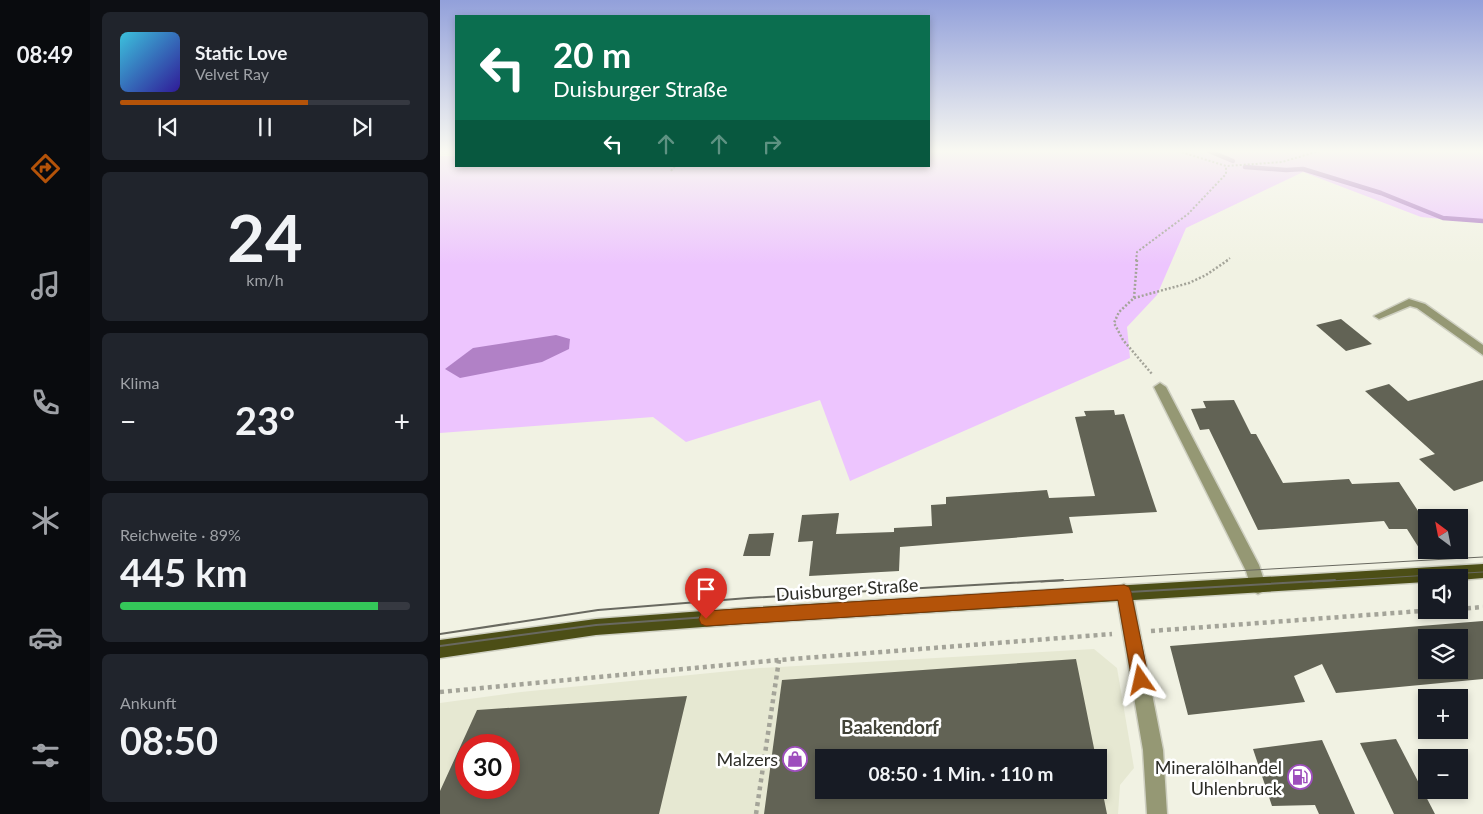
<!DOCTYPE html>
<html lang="de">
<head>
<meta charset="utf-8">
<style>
  body { margin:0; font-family:Lato,sans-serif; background:#20242c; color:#f1f3f6; height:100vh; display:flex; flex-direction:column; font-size:19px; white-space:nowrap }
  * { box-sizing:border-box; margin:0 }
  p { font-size:16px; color:#9ea1a6 }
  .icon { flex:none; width:28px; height:28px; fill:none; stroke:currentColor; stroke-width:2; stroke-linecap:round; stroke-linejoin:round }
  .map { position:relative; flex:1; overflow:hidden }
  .sheet { display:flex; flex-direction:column; gap:12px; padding:12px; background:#0d0f14; width:350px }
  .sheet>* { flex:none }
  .guide { position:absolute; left:15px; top:15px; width:475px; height:152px; border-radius:0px; box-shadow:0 2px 8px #0003; background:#0b6e4f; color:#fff; overflow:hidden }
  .needle { width:32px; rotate:328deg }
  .fabs { position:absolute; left:978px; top:509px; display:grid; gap:10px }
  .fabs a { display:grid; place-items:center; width:50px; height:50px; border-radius:0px; background:#171b24; box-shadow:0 2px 8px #0003; font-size:25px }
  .speed { position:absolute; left:15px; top:734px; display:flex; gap:10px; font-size:25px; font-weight:700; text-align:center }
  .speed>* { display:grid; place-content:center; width:65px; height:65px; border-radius:50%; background:#171b24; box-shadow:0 2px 8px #0003; line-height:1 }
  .speed .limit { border:8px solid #d22; background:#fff; color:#111 }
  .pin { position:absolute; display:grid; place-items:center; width:42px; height:42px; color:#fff; margin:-51px -21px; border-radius:50% 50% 50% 0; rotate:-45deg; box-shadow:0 0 5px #0007 }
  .pin .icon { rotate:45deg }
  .me { position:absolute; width:55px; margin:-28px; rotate:349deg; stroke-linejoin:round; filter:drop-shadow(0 0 4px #0008) }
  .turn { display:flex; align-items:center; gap:18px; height:105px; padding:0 15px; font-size:22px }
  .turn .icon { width:65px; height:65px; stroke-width:2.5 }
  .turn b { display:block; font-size:35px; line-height:42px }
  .lanes { display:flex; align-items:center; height:48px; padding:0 15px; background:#0003; justify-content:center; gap:25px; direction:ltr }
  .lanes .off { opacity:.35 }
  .big { font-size:38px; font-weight:700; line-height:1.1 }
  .sheet .card { flex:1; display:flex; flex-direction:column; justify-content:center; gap:8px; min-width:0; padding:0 18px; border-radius:8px; background:#20242c }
  .sheet .dial { align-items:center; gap:0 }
  .dial b { font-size:65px; line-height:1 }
  .song { display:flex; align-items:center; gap:15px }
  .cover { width:60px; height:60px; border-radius:8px; background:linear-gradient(135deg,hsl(190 70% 55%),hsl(250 70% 35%)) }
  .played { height:5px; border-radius:2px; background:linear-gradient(90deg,#b45309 65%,#363941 65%) }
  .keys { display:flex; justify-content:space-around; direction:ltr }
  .heat { display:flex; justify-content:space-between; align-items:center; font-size:28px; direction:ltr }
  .charge { height:8px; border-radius:4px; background:linear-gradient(90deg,#34c759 89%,#363941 0) }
  .trip { position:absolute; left:375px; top:749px; width:292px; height:50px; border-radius:0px; background:#171b24; box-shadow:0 2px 8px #0003; font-weight:700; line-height:50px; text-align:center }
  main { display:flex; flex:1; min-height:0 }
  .tab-bar { display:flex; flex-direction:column; width:90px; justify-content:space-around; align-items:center; background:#090b0e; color:#9ea1a6 }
  .tab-bar .icon { width:35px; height:35px }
  .tab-bar .current { color:#b45309 }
  .tab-bar b { font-size:22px; color:#f1f3f6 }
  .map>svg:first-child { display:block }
</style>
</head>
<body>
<main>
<nav class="tab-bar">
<b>08:49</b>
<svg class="icon current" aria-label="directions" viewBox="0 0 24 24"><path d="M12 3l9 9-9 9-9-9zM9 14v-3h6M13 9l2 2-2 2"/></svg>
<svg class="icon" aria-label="music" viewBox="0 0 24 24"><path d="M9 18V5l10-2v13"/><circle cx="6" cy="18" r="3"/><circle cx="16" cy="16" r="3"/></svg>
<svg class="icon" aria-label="phone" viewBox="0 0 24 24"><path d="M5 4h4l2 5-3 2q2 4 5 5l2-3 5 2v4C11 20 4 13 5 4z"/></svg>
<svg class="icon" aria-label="climate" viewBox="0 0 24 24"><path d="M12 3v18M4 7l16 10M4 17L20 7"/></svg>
<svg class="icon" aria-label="car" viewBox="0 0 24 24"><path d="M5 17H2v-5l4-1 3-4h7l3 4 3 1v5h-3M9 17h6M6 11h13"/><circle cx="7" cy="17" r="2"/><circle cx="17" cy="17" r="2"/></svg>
<svg class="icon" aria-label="filters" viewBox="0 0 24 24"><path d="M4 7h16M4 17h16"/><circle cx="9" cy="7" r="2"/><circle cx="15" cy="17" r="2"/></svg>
</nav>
<section class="sheet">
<div class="card">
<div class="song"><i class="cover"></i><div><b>Static Love</b><p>Velvet Ray</p></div></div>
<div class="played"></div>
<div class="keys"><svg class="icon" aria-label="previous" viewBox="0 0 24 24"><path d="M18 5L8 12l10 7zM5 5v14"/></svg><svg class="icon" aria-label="pause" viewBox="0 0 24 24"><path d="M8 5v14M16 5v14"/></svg><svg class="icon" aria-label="next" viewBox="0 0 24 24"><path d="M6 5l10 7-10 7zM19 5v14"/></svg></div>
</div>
<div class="card dial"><b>24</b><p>km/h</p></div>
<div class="card"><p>Klima</p>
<div class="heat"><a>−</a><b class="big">23°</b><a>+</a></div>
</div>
<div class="card"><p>Reichweite · 89%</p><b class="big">445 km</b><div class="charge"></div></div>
<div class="card"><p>Ankunft</p><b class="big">08:50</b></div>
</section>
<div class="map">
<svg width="1043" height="814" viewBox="0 0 1043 814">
  <rect width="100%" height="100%" fill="#f1f2e3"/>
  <path fill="#e6e8d2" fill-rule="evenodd" d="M654 649 677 668 694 768 680 785 678 814H0V703L81 692 320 668ZM26 745H69V788H26ZM384 758H659V790H384Z"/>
  <path fill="#edc5fe" d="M489 151H1043V223L981 217 863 172 746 228 717 295 687 327 690 358 410 481 380 400 246 442 213 417 0 433V156H16V166H489Z"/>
  <path fill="#b181c6" d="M116 335 130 339 129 349 102 362 20 378 5 369 33 348Z"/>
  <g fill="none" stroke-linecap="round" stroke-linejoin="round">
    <g stroke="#b181c6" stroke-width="4.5">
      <path d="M769 151 793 161"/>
      <path d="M805 167 846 170 863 169 941 193 1003 218 1043 221"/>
    </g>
  </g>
  <g fill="#626355" fill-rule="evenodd">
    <path d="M901 319 932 344 906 351 876 325Z"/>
    <path d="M1043 380V481L1014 491 979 459 995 454 925 391 949 384 968 401Z"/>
    <path d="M794 400 811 434H816L843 483 909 479 912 484 959 482 986 523V559L967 529H949L944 521 818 530 769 429 760 430 751 409 766 408 763 401Z"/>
    <path d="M674 410 675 415 684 414 717 512 629 517 633 533 460 547 459 571 369 576 373 541 358 542 362 515 399 513 396 534 454 532V528L492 526 491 505 506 504V497L607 490 609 498 655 496 635 417 646 416 644 411Z"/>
    <path d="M334 533 330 556H303L309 534Z"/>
    <path d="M1043 621V679L896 693 882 664 854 676 865 702 748 715 730 646ZM986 638H1019V670H986Z"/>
    <path d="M636 659 656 758H384V790H659V774L667 814H324L342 680Z"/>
    <path d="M247 696 219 814H0V791L37 710ZM26 745H69V788H26Z"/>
    <path d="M956 739 995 814H954L920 743Z"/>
    <path d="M882 740 915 814H879L875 805 832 806 813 749Z"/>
  </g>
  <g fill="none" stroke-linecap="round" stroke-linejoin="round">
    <defs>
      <g id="minor">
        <path d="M969 299 985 304 1043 345V355L977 308 970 306 939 319 934 316Z"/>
        <path d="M720 383 726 387 819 565 826 586 824 591 818 594 812 591 806 571 714 387Z"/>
        <path d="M684 584 690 587 692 592 723 750 727 814H707L703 750 676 592 678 587Z"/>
      </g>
      <path id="major" d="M1043 564V578L1019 580V578H986V582L303 624 156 635 0 658V640L156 619 303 608Z"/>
    </defs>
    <use href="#minor" stroke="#cecfc1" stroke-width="3"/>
    <use href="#major" stroke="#cecfc1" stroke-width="3"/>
    <g stroke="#a4a499" stroke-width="2" stroke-dasharray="2 2" stroke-linecap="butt">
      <path d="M738 151 786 166 842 162 879 151"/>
      <path d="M231 171 235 166"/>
      <path d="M696 261 697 252 748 214 786 174V166"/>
      <path d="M786 261 790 258"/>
    </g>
    <g stroke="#a4a499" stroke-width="2.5" stroke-dasharray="2 2" stroke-linecap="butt">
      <path d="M697 260 694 298 679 312 674 323 683 340 712 374"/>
      <path d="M694 298 749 283 766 275 788 260"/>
    </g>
    <g stroke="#a4a499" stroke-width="4.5" stroke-dasharray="4 4" stroke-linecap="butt">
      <path d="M1019 609 1043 607"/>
      <path d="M711 631 995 610"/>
      <path d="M0 692 339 660 672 634"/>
      <path d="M316 814 339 660"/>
    </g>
    <use href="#minor" fill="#959874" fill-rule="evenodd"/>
    <use href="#major" fill="#4c4e16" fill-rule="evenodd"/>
    <g stroke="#696960" stroke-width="1">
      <path d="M601 582 1043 557"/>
      <path d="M873 582 1043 572"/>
    </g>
    <g stroke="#696960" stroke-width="2">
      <path d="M0 634 158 610 308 598 623 580"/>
      <path d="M0 646 156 625 323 613 895 580"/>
    </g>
  </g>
  <linearGradient id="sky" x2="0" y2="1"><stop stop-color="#92a0da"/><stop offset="0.57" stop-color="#f9f9f2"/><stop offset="1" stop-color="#f9f9f2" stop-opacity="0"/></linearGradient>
  <rect width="1043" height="265" fill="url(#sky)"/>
  <path fill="#b45309" stroke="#753606" d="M684 585 689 587 691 592 709 680 706 686 701 688 695 686 692 680 678 600 266 626 261 624 259 619 261 613 266 611Z"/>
  <defs>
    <symbol id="shop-ring" viewBox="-11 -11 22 22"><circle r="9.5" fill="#fff" stroke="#9e4ebd" stroke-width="1.5"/><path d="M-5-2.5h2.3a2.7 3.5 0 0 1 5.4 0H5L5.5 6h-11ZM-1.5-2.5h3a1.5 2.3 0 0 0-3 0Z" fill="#9e4ebd"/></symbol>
    <symbol id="fuel-ring" viewBox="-11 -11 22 22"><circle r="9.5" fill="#fff" stroke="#9e4ebd" stroke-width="1.5"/><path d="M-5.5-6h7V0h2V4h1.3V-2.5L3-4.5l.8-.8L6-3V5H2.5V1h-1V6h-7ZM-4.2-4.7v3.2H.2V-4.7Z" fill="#9e4ebd"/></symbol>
  </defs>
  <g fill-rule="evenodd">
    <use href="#shop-ring" x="341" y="745" width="28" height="28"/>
    <use href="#fuel-ring" x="846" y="763" width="28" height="28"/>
  </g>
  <g text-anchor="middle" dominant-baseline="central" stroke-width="5" stroke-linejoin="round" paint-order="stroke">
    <g font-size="18" fill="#2d2d27" stroke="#fff">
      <text transform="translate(407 589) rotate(-4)">Duisburger Straße</text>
    </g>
    <g font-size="18" fill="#2d2d27" stroke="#fff" text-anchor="end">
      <text x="338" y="759">Malzers</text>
      <text x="842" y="767">Mineralölhandel<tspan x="842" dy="21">Uhlenbruck</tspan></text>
    </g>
    <g font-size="19" font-weight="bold" fill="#414236" stroke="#fff">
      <text x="450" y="726">Baakendorf</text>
    </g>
  </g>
</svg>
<div class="fabs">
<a><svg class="needle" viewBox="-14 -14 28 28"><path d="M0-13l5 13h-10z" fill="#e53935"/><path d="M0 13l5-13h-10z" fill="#9ea1a6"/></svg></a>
<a><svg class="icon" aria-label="sound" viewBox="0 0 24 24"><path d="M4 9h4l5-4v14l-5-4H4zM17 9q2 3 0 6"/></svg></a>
<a><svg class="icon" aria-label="layers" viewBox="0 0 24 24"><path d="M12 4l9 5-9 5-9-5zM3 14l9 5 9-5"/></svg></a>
<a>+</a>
<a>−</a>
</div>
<div class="speed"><div class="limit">30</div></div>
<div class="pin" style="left:266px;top:619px;background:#d93025"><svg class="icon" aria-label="arrive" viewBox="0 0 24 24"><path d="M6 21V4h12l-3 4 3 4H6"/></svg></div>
<svg class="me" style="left:701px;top:680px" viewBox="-20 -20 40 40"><path d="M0-17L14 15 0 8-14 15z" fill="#b45309" stroke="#fff" stroke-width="4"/></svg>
<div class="trip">08:50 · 1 Min. · 110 m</div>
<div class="guide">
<div class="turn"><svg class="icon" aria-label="left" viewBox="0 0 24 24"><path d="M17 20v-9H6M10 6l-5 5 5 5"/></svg><div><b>20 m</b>Duisburger Straße</div></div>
<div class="lanes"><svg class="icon" aria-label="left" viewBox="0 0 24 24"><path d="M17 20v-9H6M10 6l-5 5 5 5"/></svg><svg class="icon off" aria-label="ahead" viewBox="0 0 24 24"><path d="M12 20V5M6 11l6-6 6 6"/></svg><svg class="icon off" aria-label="ahead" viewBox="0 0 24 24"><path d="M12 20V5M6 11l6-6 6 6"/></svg><svg class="icon off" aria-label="right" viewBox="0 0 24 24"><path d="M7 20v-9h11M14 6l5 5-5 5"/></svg></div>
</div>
</div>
</main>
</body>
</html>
